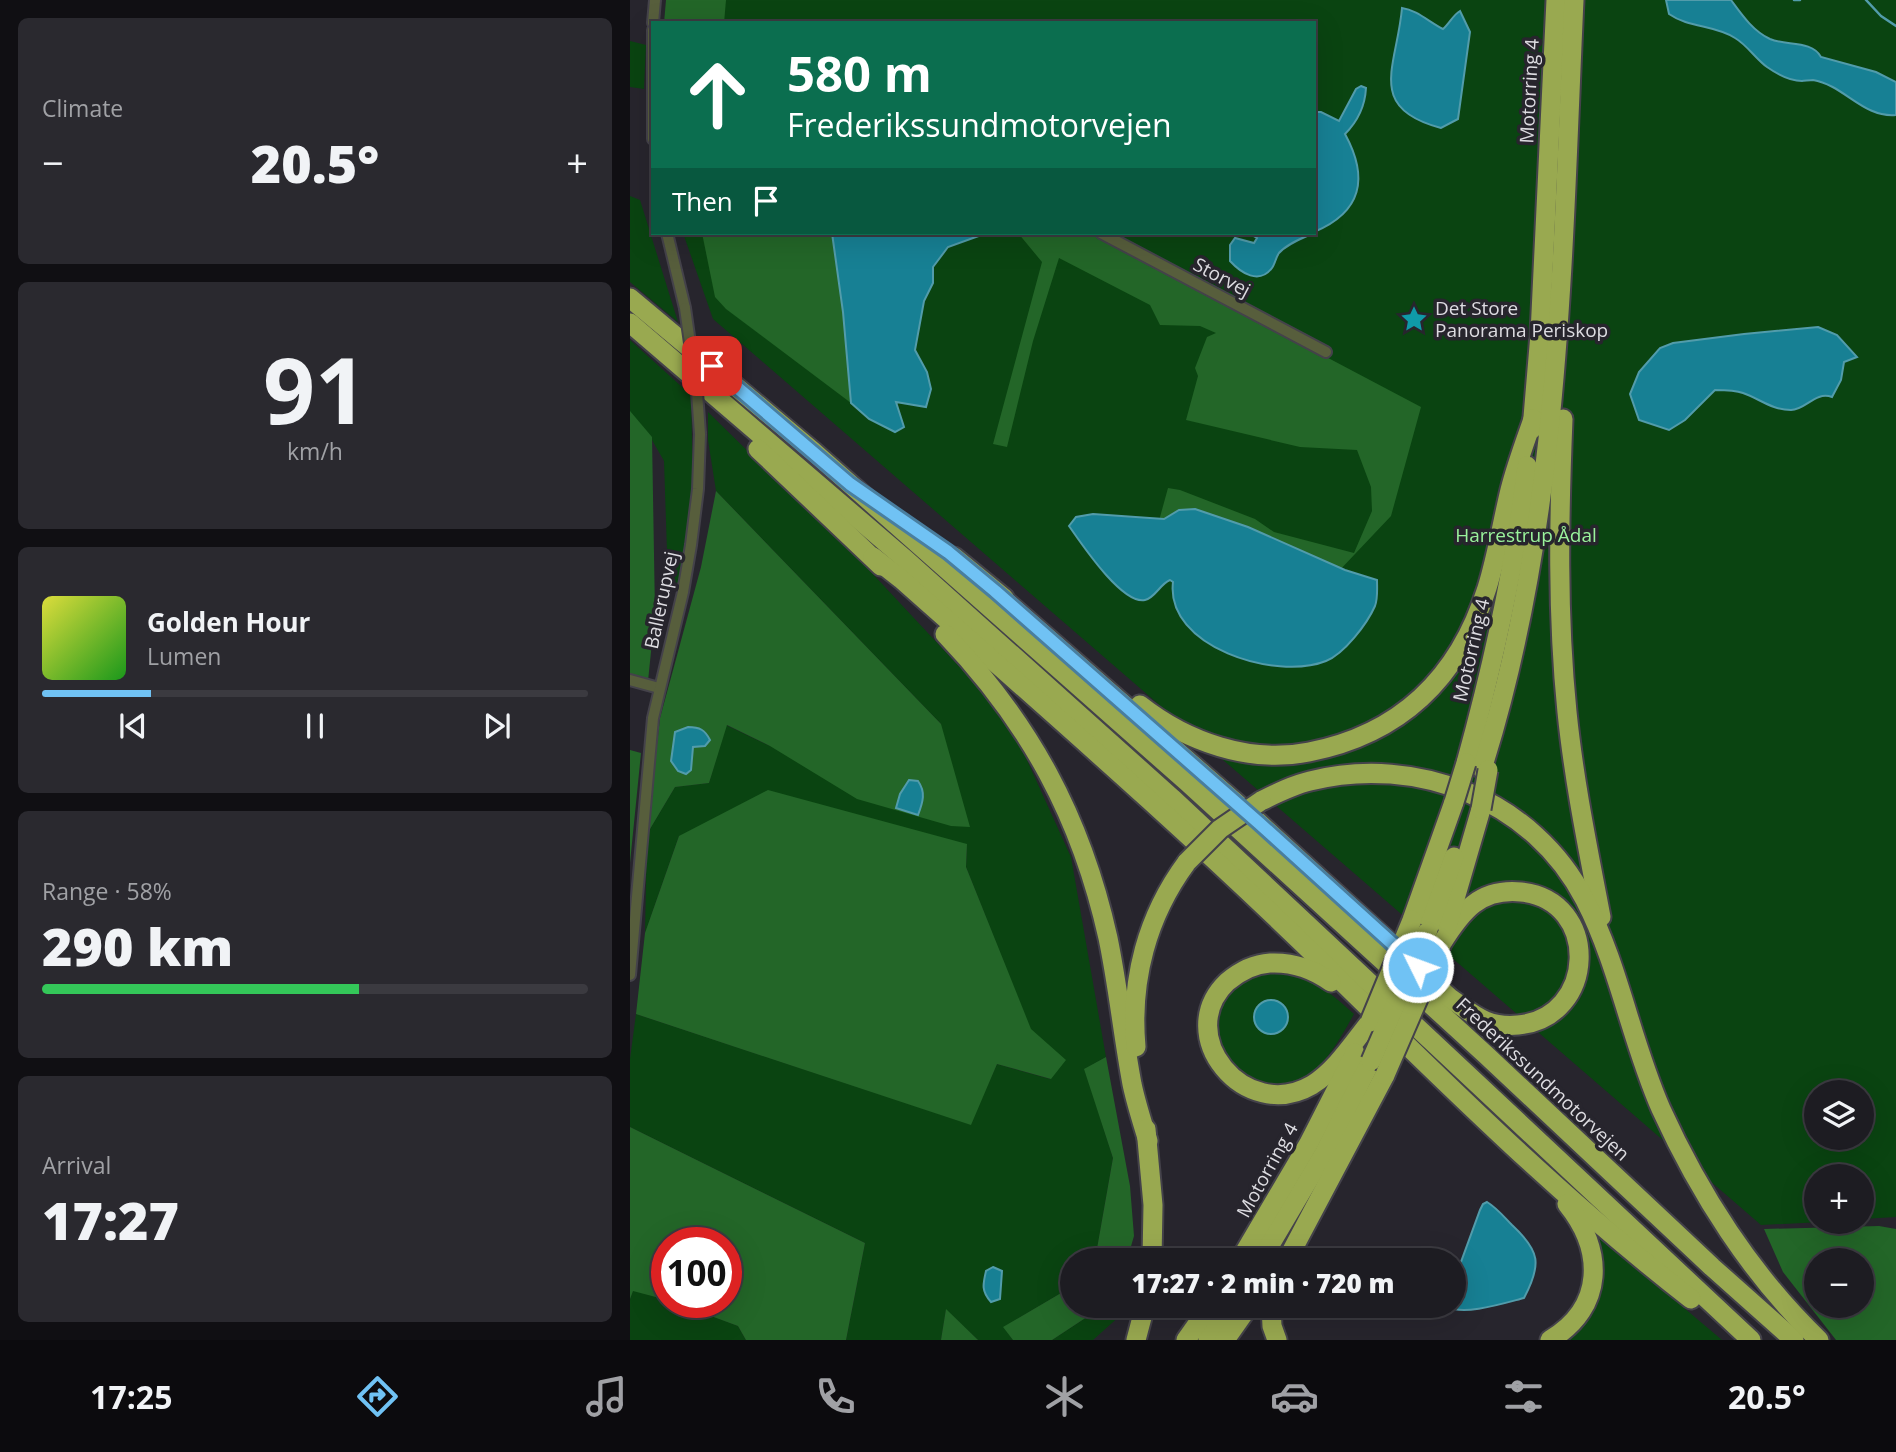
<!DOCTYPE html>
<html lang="en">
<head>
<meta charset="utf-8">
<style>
  body { margin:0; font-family:"Open Sans",sans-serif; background:#2a292f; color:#f1f3f6; height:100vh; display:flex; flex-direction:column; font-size:26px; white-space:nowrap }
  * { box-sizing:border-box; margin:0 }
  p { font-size:23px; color:#a0a1a5 }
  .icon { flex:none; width:38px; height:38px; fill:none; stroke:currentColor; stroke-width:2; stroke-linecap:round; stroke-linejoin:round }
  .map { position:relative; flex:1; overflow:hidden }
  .panel { display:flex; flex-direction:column; gap:18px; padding:18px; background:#100f13; width:630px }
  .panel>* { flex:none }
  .guide { position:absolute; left:21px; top:21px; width:665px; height:214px; border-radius:0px; box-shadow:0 7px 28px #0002,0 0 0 2px #3b3a40; background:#0b6e4f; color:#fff; overflow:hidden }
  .fabs { position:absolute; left:1174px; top:1080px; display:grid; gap:14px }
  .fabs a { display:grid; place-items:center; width:70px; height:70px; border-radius:50%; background:#1d1c22; box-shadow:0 7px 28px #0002,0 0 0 2px #3b3a40; font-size:35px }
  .speed { position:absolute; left:21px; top:1227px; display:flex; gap:14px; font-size:35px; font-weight:700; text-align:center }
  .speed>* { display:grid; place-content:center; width:91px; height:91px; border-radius:50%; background:#1d1c22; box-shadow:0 7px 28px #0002,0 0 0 2px #3b3a40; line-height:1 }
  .speed .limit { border:10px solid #d22; background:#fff; color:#111 }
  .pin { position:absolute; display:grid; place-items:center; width:60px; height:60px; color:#fff; margin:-30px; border-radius:14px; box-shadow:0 4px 10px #0006 }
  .me { position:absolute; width:77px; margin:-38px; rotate:312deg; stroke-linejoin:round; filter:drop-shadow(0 0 5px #0008) }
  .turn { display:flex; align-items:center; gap:24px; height:147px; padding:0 21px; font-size:32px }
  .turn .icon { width:91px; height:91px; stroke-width:2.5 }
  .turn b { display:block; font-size:49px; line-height:60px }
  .then { display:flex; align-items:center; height:66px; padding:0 21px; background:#0003; gap:14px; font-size:26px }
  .big { font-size:52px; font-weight:800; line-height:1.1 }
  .panel .card { flex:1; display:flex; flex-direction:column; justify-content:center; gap:10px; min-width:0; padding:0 24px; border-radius:10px; background:#2a292f }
  .panel .dial { align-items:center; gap:0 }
  .dial b { font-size:91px; line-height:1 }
  .song { display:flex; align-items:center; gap:21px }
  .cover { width:84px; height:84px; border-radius:10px; background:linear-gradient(135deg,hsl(60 70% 55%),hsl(120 70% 35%)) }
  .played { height:7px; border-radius:4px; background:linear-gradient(90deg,#70c2f4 20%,#3b3a40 20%) }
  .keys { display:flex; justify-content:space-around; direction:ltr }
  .heat { display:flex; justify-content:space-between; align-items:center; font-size:38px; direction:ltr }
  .charge { height:10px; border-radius:5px; background:linear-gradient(90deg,#34c759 58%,#3b3a40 0) }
  .trip { position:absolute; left:430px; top:1248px; width:406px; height:70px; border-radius:35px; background:#1d1c22; box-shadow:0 7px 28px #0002,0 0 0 2px #3b3a40; font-weight:800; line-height:70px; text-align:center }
  .menu { display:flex; height:112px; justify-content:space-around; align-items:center; background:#0c0b0e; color:#a0a1a5 }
  .menu .icon { width:49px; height:49px }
  .menu .current { color:#70c2f4 }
  .menu b { font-size:32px; color:#f1f3f6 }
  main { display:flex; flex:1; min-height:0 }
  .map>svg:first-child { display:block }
</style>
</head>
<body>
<main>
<section class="panel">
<div class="card"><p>Climate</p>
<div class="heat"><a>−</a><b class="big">20.5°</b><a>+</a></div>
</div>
<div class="card dial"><b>91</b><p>km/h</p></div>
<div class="card">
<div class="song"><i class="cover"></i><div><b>Golden Hour</b><p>Lumen</p></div></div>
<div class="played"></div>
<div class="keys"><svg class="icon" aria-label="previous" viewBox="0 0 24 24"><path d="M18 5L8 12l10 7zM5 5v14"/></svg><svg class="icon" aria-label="pause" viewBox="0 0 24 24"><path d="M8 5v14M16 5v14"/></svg><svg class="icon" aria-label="next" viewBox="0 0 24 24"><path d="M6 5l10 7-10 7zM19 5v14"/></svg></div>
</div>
<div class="card"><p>Range · 58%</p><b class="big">290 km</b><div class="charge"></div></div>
<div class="card"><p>Arrival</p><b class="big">17:27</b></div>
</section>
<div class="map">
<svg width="1266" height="1340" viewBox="0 0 1266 1340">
  <rect width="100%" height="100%" fill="#27252d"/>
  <g fill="#0a4411" fill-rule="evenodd">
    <path d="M41 0H1266V1217L1232 1219V1176H1186V1222H1193L1131 1225 83 319 53 233H684V23H38ZM1186 1092H1232V1138H1186Z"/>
    <path d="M0 41 16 45 14 89 0 87Z"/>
    <path d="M0 196 10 200 48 322 0 282Z"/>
    <path d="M0 340 61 395 63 486 49 583 38 581 34 461 22 440 0 413Z"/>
    <path d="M78 412 241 572 353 692 392 749 441 857 476 1057 455 1069 483 1158 465 1260H443V1286L374 1327 383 1340H348L316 1310 311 1340H216L235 1243 0 1127V1059L6 1014 340 1124 367 1064 420 1079 336 867 337 845 49 836 15 933 17 834 45 787 79 783 96 725 140 746 311 724 86 491 78 440Z"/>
    <path d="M643 969C678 974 699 991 724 1014 710 1039 696 1065 671 1081 664 1085 654 1085 645 1085 630 1084 612 1081 601 1068 583 1048 582 1003 603 984 614 976 631 973 643 969Z"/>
    <path d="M969 1236 1092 1340H928L971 1266Z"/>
    <path d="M3 1290 56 1306 108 1326 116 1340H0V1299Z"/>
    <path d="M469 1306H494L492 1314 463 1340H422L463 1313Z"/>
  </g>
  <g fill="#236628" fill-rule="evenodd">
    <path d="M36 0H96L94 23H34Z"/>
    <path d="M72 233H202L213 312 221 403 96 309 85 297Z"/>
    <path d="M388 233H462L791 407 761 516 707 573 527 528 538 488 550 490 625 519 644 532 724 553 742 511 741 487 727 450 670 447 556 420 568 376 565 368 577 337 586 333 570 326 530 325 520 305 429 258 403 341 377 447 363 444 412 262Z"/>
    <path d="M0 411 22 437 25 613 18 681 0 675Z"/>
    <path d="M86 491 311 724 340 827 321 826 227 799 140 746 97 725 79 783 45 787 17 834 30 718 71 567Z"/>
    <path d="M0 750 11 753 0 863Z"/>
    <path d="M138 790 337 844 336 867 401 1029 436 1060 421 1079 367 1064 341 1125 6 1014 15 933 49 836Z"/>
    <path d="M476 1057 500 1186 504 1236 497 1260H465L483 1158 454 1069Z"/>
    <path d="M0 1127 235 1243 216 1340H116L108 1326 43 1302H96V1242H37V1300L3 1291 0 1299Z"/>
    <path d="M1249 1226 1266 1229V1340H1206L1153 1272 1134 1229ZM1186 1260H1232V1306H1186Z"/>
    <path d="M443 1286V1306H469L463 1313 422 1340H383L373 1327Z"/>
    <path d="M316 1309 348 1340H311Z"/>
  </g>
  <g fill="#178094" stroke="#529cab" stroke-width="2">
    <path d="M1036 0H1101C1112 15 1123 31 1140 39 1156 46 1182 40 1191 57L1246 72 1266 82V115C1233 118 1214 85 1183 80 1180 80 1174 81 1172 81 1159 81 1147 74 1137 67 1126 59 1117 45 1105 38 1085 25 1059 28 1039 14Z"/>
    <path d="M772 8C787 10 799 22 813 29 820 23 823 15 830 11L840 32 828 119 811 128C735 108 767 66 772 8Z"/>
    <path d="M731 86 736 88C735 107 728 121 715 134 739 178 732 212 684 232V112H691L709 121 726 89Z"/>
    <path d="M202 233 261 236 265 233H357L318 247 303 267V283L294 301 285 350 297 372 301 389 296 407 266 402 274 427 265 432 239 419 221 403 213 312Z"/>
    <path d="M618 233H684C673 238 658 243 649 253 646 257 645 264 642 268 629 285 611 273 600 261V245L605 238 624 243 627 238Z"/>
    <path d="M1188 327 1207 335 1227 357 1214 362 1211 380 1202 397C1185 391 1176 410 1161 410 1142 410 1130 399 1113 393 1105 390 1094 390 1085 390L1055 420 1039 430 1009 420 1000 394 1009 372 1030 348 1043 343 1114 334Z"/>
    <path d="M565 509 618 527 715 570 747 580C747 588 748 598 745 606 737 624 714 654 696 661 646 681 535 647 543 582L540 580C530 584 525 598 515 600 492 605 451 543 439 526L446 517 463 514 534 519 549 510Z"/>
    <path d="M58 727C70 727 75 730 80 740L75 746 63 747 61 770 56 774 48 771 41 761 45 732Z"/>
    <path d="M279 780 288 781C296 792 293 802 288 815L266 808 270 794Z"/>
    <circle cx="641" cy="1017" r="17"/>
    <path d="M857 1202C867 1208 874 1217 882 1225 910 1251 912 1264 894 1298 878 1302 831 1317 818 1306H824V1281L850 1210 853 1204Z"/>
    <path d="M363 1267 372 1271 370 1299 361 1302C351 1291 353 1284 356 1271Z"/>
  </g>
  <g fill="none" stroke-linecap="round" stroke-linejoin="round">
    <g stroke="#529cab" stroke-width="2.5">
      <path d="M1164 0H1170"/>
      <path d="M1236 0 1251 16 1266 26"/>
    </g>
    <defs>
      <g id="street">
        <path d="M23 23 25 0"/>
        <path d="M23 30V139"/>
        <path d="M37 233 55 308"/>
        <path d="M471 233 696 352"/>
        <path d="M0 680 29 688"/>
        <path d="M0 975 23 718 53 592 61 545 68 489 70 434"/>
      </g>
      <g id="highway">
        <path d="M0 298 184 452 557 782 855 1054 1082 1267 1164 1340"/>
        <path d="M0 323 275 559 542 798 1121 1340"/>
        <path d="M933 419C929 517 927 614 937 712 944 781 958 849 971 917"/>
        <path d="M902 429 910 334 926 0"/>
        <path d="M128 449 251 566"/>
        <path d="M243 557 271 579C414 706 559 832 696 966 813 1081 931 1198 1061 1299"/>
        <path d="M324 557 374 598"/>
        <path d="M364 591 629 823 820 998C832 1006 843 1016 856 1021 866 1025 878 1026 888 1025 967 1018 971 900 891 892 850 888 832 911 812 943"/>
        <path d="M315 634C400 723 451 817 478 938 488 986 493 1036 502 1084 506 1103 512 1122 518 1141"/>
        <path d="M510 705C557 742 620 764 679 752 771 734 829 677 857 588 867 556 872 523 880 490 886 466 895 442 903 419"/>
        <path d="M836 763C863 665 885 567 897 466"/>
        <path d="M852 769C931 520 932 258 944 0"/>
        <path d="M631 801C647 793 663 785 680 781 787 754 904 800 955 900 989 966 1001 1041 1031 1109 1069 1193 1122 1276 1189 1340"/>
        <path d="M782 920 824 802"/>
        <path d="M817 926 851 809"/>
        <path d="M797 932 824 857"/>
        <path d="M701 982C683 969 662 962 640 963 623 964 610 971 597 982 542 1035 615 1124 682 1085 706 1070 723 1043 740 1022"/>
        <path d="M506 1047C500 980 517 916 557 862"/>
        <path d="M516 1129 523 1205 522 1260"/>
        <path d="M610 1260 679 1143 725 1053"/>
        <path d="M631 1260 695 1152 741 1061"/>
        <path d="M657 1260 755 1075"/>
        <path d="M641 1306 642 1326 647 1340"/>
        <path d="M506 1340 515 1306"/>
        <path d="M556 1340 580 1306"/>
        <path d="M578 1340 602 1306"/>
        <path d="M595 1340 619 1306"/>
        <path d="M920 1340C975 1307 974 1250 937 1204"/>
      </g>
    </defs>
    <use href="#street" stroke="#44424a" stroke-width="14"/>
    <use href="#highway" stroke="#44424a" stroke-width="23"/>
    <use href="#street" stroke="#575e3c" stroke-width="10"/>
    <use href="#highway" stroke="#99a950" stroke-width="19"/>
    <defs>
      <path id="street-bridge" d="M55 308 67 392 70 434"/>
      <g id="highway-bridge">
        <path d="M824 802 836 763"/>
        <path d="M851 809 858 770"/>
        <path d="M557 862 590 829 631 801"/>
        <path d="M740 1022 782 920"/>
        <path d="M741 1061 797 932"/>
        <path d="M755 1075 812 943"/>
      </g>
    </defs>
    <use href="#street-bridge" stroke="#44424a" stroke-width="14" stroke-linecap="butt"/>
    <use href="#highway-bridge" stroke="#44424a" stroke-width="23" stroke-linecap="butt"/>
    <use href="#street-bridge" stroke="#575e3c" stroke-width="10"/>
    <use href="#highway-bridge" stroke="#99a950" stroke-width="19"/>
  </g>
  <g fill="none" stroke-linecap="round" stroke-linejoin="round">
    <defs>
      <path id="route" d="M82 366 220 484 318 552 365 591 629 823 788 967"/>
    </defs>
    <use href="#route" stroke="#497e9f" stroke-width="18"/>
    <use href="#route" stroke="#70c2f4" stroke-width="12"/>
  </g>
  <defs>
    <symbol id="sight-bare" viewBox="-9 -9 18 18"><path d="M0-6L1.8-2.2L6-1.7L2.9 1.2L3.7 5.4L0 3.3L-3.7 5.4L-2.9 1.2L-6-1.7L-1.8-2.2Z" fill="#0f9aa8" stroke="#27252d" stroke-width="2.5" paint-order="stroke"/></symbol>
  </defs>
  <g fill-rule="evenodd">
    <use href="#sight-bare" x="765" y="300" width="38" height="38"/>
  </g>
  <g text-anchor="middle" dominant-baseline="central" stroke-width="7" stroke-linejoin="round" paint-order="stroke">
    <g font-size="19" fill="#dddce1" stroke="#27252d">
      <text transform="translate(899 91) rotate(-87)">Motorring 4</text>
      <text transform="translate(592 277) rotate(28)">Storvej</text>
      <text transform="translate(31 600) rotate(-78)">Ballerupvej</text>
      <text transform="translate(841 650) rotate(-77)">Motorring 4</text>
      <text transform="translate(913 1079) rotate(43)">Frederikssundmotorvejen</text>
      <text transform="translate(637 1170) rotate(-61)">Motorring 4</text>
    </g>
    <g font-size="19" fill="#dddce1" stroke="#27252d" text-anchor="start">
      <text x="805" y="308">Det Store<tspan x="805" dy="22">Panorama Periskop</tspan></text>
    </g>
    <g font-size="19" fill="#9af39c" stroke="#27252d">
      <text x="896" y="535">Harrestrup Ådal</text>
    </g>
  </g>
</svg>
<div class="fabs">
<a><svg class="icon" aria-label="layers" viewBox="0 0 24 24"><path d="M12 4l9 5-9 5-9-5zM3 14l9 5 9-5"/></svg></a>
<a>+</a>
<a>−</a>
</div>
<div class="speed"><div class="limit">100</div></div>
<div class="pin" style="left:82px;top:366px;background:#d93025"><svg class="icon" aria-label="arrive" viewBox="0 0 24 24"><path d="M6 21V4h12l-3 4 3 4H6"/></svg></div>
<svg class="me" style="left:788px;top:967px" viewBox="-20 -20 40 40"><circle r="17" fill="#70c2f4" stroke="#fff" stroke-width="3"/><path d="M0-11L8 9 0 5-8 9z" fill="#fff"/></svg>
<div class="trip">17:27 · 2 min · 720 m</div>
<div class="guide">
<div class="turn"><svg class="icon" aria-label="ahead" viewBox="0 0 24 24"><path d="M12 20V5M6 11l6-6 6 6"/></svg><div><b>580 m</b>Frederikssundmotorvejen</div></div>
<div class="then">Then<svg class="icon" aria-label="arrive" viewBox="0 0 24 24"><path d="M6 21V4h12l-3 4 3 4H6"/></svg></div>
</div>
</div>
</main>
<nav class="menu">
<b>17:25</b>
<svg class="icon current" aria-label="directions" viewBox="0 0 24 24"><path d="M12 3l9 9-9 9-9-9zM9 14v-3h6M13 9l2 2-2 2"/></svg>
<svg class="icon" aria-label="music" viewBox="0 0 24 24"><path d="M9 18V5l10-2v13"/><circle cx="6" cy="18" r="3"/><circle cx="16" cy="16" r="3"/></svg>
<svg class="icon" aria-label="phone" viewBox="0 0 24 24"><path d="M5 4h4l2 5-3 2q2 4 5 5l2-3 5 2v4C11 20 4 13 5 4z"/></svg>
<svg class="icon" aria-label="climate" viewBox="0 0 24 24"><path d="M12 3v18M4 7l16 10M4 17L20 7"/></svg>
<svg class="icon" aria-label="car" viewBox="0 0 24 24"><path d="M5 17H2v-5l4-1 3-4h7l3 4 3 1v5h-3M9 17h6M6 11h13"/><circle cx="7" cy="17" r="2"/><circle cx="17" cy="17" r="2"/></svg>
<svg class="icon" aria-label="filters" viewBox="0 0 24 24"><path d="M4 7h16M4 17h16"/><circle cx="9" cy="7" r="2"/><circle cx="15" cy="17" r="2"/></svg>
<b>20.5°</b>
</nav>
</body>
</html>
